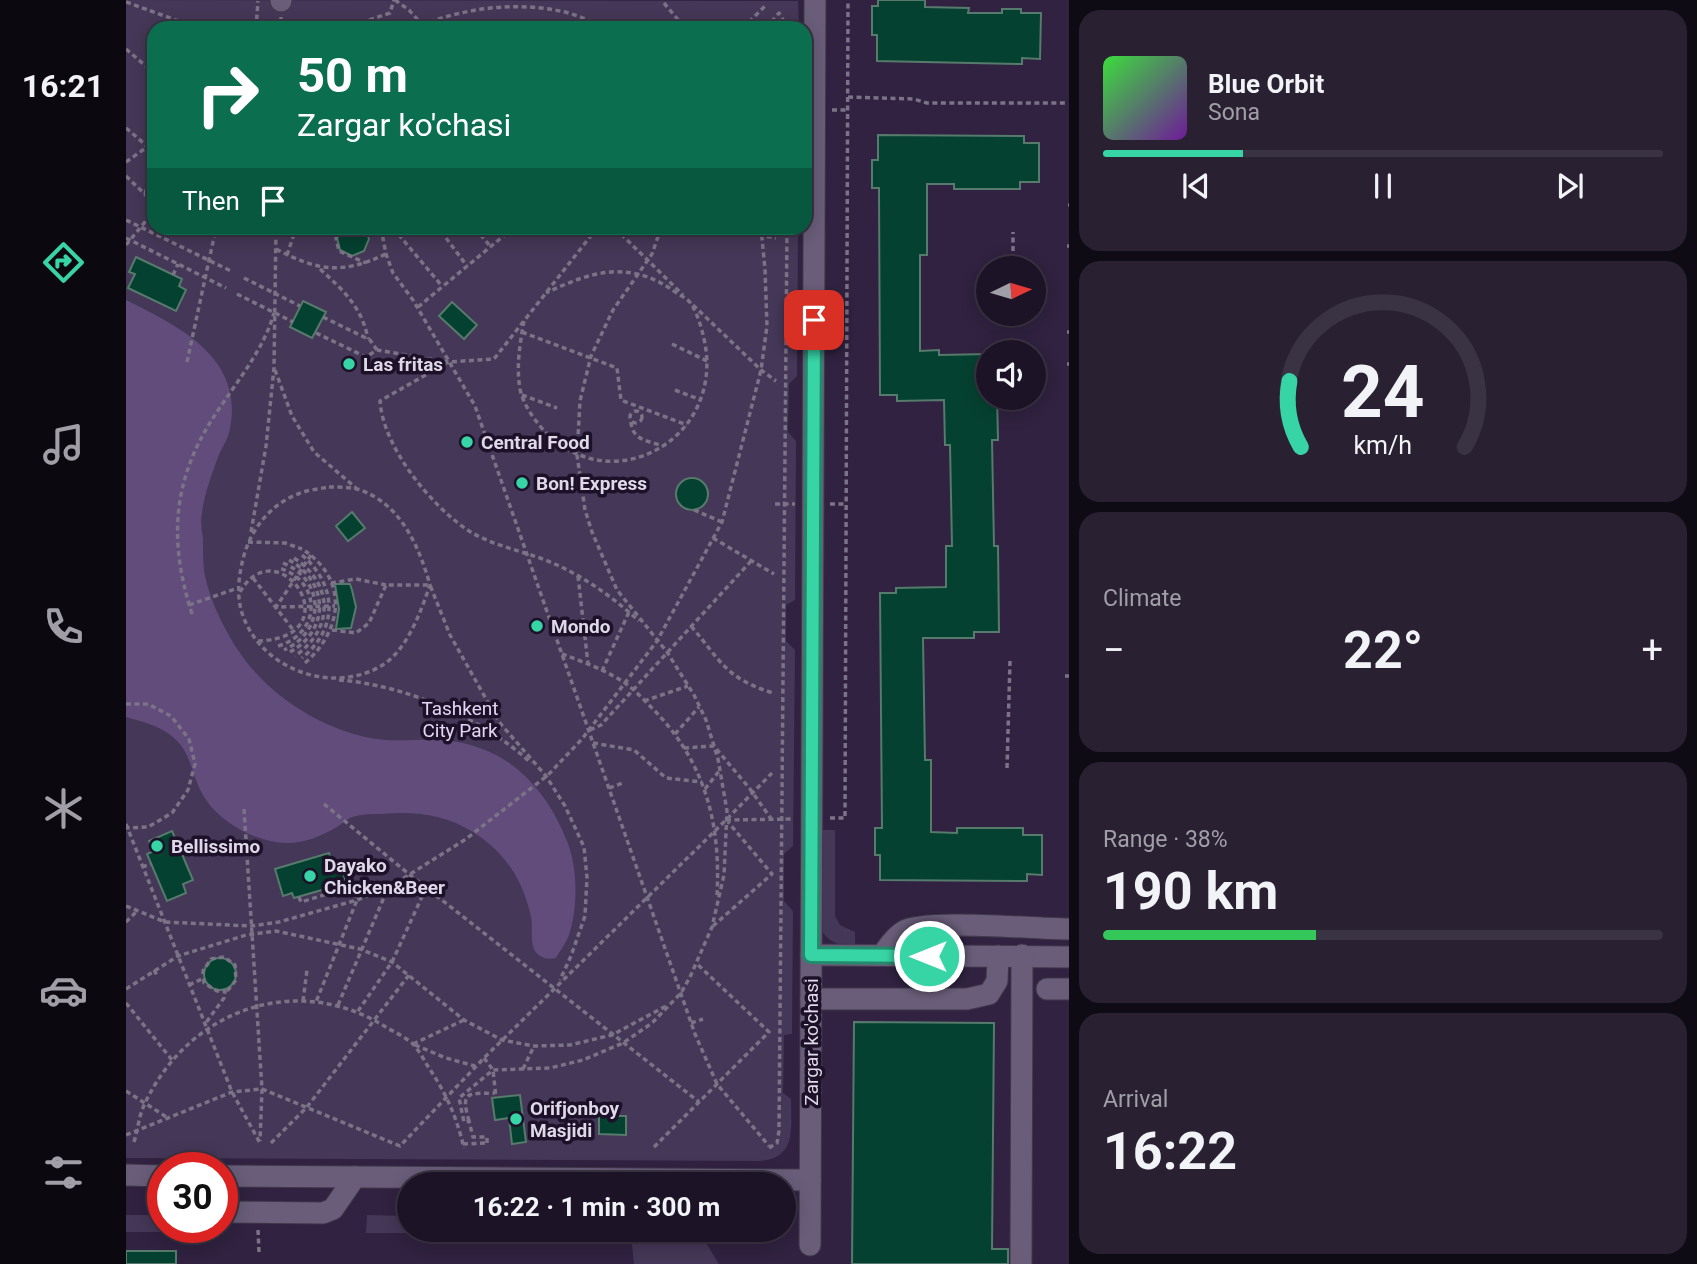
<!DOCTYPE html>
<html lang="en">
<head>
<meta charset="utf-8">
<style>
  body { margin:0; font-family:Roboto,sans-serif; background:#292132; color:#f1f3f6; height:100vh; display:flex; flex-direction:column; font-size:26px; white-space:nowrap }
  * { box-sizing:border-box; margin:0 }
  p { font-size:23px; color:#a09ea7 }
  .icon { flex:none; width:38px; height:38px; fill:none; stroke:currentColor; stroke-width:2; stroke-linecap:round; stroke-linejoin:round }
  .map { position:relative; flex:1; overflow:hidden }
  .panel { display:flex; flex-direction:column; gap:10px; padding:10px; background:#0f0b15; width:628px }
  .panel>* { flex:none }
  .banner { position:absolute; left:21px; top:21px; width:665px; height:214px; border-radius:21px; box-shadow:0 4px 18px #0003,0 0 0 2px #3a3343; background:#0b6e4f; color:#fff; overflow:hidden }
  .needle { width:46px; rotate:85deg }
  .controls { position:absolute; left:850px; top:256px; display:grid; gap:14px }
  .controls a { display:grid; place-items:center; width:70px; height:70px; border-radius:50%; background:#1c1426; box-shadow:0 4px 18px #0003,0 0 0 2px #3a3343; font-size:35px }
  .speed { position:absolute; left:21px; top:1152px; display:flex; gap:14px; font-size:35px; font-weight:700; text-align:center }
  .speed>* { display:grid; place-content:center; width:91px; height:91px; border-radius:50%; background:#1c1426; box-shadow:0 4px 18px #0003,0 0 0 2px #3a3343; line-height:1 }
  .speed .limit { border:10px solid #d22; background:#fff; color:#111 }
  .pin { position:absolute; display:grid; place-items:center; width:60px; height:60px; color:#fff; margin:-30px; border-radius:14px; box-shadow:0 4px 10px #0006 }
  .me { position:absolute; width:77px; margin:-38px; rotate:270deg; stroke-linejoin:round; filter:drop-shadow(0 0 5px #0008) }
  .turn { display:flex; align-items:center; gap:24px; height:147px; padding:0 35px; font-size:32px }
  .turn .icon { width:91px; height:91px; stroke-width:2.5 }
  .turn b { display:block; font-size:49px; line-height:60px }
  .then { display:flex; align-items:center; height:66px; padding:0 35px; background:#0003; gap:14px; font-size:26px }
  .big { font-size:52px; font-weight:700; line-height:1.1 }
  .panel .widget { flex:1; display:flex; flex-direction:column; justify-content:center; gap:10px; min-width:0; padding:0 24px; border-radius:21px; background:#292132 }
  .panel .dial { align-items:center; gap:0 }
  .dial svg { height:182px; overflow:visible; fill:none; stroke:#3a3343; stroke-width:7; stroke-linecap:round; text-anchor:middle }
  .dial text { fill:#f1f3f6; stroke:none }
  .song { display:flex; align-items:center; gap:21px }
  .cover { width:84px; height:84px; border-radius:10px; background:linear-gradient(135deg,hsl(120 70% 55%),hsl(280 70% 35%)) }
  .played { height:7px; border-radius:4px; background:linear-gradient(90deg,#37d4a6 25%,#3a3343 25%) }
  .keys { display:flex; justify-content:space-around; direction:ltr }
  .heat { display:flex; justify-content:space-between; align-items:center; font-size:38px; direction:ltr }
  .charge { height:10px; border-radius:5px; background:linear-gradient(90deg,#34c759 38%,#3a3343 0) }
  .trip { position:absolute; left:271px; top:1172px; width:399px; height:70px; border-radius:35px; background:#1c1426; box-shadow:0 4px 18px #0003,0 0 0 2px #3a3343; font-weight:700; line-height:70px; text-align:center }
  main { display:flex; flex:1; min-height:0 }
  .tabs { display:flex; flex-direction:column; width:126px; justify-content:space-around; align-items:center; background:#0b080f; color:#a09ea7 }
  .tabs .icon { width:49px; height:49px }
  .tabs .on { color:#37d4a6 }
  .tabs b { font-size:32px; color:#f1f3f6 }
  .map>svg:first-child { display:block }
</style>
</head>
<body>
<main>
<nav class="tabs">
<b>16:21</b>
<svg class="icon on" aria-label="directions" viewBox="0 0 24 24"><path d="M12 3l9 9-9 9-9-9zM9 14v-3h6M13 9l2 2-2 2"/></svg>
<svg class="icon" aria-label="music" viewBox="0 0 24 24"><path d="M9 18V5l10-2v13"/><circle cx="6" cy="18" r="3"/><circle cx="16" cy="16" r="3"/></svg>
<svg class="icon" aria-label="phone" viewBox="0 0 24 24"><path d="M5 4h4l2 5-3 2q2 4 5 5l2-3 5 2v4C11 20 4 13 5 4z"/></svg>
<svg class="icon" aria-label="climate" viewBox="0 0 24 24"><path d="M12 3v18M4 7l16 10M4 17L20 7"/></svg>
<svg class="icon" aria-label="car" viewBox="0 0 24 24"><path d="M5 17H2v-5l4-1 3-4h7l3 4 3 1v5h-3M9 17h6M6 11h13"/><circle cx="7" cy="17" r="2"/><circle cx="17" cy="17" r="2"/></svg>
<svg class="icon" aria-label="filters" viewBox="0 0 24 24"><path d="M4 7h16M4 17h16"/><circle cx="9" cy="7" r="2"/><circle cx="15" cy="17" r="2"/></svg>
</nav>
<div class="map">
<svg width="943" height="1264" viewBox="0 0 943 1264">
  <rect width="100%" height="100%" fill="#251b32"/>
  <path fill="#302240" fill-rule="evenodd" d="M0 0H943V1264H0ZM28 28H679V228H28ZM863 268H908V313H863ZM863 352H908V397H863ZM37 1167H96V1227H37ZM284 1185H658V1230H284Z"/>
  <g fill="#453757">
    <path d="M0 0 672 1 673 28H28V228H672L671 376 663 384 662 432 670 441 669 600 660 605V641L669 650 667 846 658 854V901L667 911 666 1034 658 1035 657 1093 665 1099C665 1128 671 1159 633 1161L0 1158Z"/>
    <path d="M695 830H709V916L714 925 729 932V947C715 946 703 943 695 930Z"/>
    <path d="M0 1215H37L38 1232H0Z"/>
    <path d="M241 1215 280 1216V1233H240Z"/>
    <path d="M484 1230H572L593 1264H508L505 1235 484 1234Z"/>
  </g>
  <path fill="#614c7c" d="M0 300C54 327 121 359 103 433 101 441 95 449 92 457 86 474 78 495 76 513 74 521 76 531 77 539 77 550 77 561 78 571 84 605 107 649 131 674 159 705 203 730 244 738 269 743 293 738 318 740 381 746 419 786 441 841 452 868 452 907 443 935 440 943 434 951 430 958 422 960 412 958 408 949 404 940 407 927 405 917 397 880 379 852 347 832 318 814 288 811 255 814 245 814 233 814 224 818 219 820 215 825 211 827 192 838 172 846 150 842 119 837 84 816 72 785 66 771 63 753 52 742 39 727 18 722 0 717Z"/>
  <g fill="#054130" stroke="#567a6c" stroke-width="2">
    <path d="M752 0H799V7L843 8 842 13H876V9H895V13H915L914 59 896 58V64L751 61V35H746V6H752Z"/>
    <path d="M752 135 898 136V143H913V182H894V189H828V184H801V255H794V351L813 350V355L863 354V397H871L872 440H866L868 546H872L873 632H848V638H797L799 760H805V832L831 833V828H897V835H916V875L901 874V881L754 880V855H749V828H756L754 593H770V588L820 587V546H826L824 445H819L818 400 771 401V395H754L753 188H746V160H752Z"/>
    <path d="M216 228H239L243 239 238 251 226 256 214 250 211 238Z"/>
    <path d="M10 257 56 279 53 286 60 290 50 311 2 288 9 274 3 272Z"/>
    <path d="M177 301 200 312 186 338 164 327Z"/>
    <path d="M326 302 351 325 338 339 313 316Z"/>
    <circle cx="566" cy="494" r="16"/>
    <path d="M226 512 239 528 222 541 210 526Z"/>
    <path d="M209 584H224L226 590 230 607 225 628 210 629 213 609Z"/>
    <path d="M46 831 67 880 57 884 60 893 41 901 21 854 28 851 23 841Z"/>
    <path d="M203 853 206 864 214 861 220 883 168 898 166 893 157 896 149 869Z"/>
    <circle cx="94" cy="974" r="16"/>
    <path d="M728 1022 868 1023 866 1249H882V1264H726Z"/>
    <path d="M394 1095 400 1142 386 1144 383 1118 369 1120 366 1098Z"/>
    <path d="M473 1116H500V1135L473 1134Z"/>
    <rect x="0" y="1251" width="50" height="13"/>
  </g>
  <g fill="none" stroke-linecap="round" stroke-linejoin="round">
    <defs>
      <g id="minor">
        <path d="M155 0V1"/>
        <path d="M685 955 943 957"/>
        <path d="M756 955C763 946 768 937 778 931 799 919 911 929 943 929"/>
        <path d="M921 989H943"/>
        <path d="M685 999H841L863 994 871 981 872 956"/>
        <path d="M0 1175 37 1176"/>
        <path d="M96 1176 684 1180"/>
        <path d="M96 1212 197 1213 207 1209 229 1177"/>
        <path d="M684 1245 689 0"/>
        <path d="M895 1264 896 955"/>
      </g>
    </defs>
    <use href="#minor" stroke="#40384b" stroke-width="23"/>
    <g stroke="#7b7386" stroke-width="3.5" stroke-dasharray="5 3.5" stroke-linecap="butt">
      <path d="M269 0 283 10 299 28"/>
      <path d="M0 2 72 28"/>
      <path d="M538 3 559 28"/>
      <path d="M130 28 132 1"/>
      <path d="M155 28V17"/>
      <path d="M219 28 264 13 268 0"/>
      <path d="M288 28C333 9 386 1 434 11 450 14 466 22 481 28"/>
      <path d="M402 28 439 26 462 28"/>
      <path d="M617 28 641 4"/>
      <path d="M640 28 653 13 662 28"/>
      <path d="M0 49 28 73"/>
      <path d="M722 97 788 99 801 103H942"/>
      <path d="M706 110H721"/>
      <path d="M0 128 28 152"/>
      <path d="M0 162 21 147"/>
      <path d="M0 176 28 203"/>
      <path d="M19 194 28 164"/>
      <path d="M942 205H943"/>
      <path d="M0 220 107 272"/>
      <path d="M91 228 134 232 166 228"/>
      <path d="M215 228 210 238 213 251 240 263"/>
      <path d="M255 228 260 254 267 273 287 300 349 406 569 1034 591 1084 643 1146"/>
      <path d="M267 228 316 286"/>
      <path d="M349 228 364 246"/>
      <path d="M489 228 557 295"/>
      <path d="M599 228 650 238"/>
      <path d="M0 238 100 288"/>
      <path d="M320 238 341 266"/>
      <path d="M0 245 28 211"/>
      <path d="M941 246H943"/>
      <path d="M150 249C192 271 215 275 260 254"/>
      <path d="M161 255 170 228"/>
      <path d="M887 268V232"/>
      <path d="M194 269C217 290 236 307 242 339"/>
      <path d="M47 275 52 264"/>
      <path d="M118 278 174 306"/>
      <path d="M111 294 167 322"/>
      <path d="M567 305 635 370 650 381"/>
      <path d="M292 307 387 228"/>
      <path d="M197 317 244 340 251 350"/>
      <path d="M398 321C394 343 390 366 394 389 397 403 405 415 414 426 477 501 592 447 580 350 578 336 573 317 566 305 562 298 551 294 545 289 501 260 464 272 420 293"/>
      <path d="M886 322 887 313"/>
      <path d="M396 332 491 368 495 400 561 425"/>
      <path d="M941 332H943"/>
      <path d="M190 333 240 357 251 350 322 362 368 359 471 228"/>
      <path d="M546 344 581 361"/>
      <path d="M61 362 90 228"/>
      <path d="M322 362 254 401C257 447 305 506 343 531 364 544 391 550 414 558 452 572 483 594 513 621"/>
      <path d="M941 364H943"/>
      <path d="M149 370 166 416 188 452 230 488"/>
      <path d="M549 390 575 400"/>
      <path d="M396 395 431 408"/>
      <circle cx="510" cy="417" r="6"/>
      <path d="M505 422C506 440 522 441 537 446"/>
      <path d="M203 487C212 487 222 487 231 489 274 502 293 546 304 585 295 611 281 651 255 666 205 695 134 669 116 613 110 594 113 574 118 555 126 528 145 504 172 494 181 490 193 489 203 487Z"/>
      <path d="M649 504H669"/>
      <path d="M704 504H720"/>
      <path d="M568 510 596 522"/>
      <path d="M125 532 140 446 148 368 150 228"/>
      <path d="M587 538 648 574"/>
      <path d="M122 542 159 543 176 549"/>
      <path d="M176 555C211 585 213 628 176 658"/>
      <path d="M185 555 150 607 209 606"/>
      <path d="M168 558C208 584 208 629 169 656"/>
      <path d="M163 560C203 582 204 630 164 652"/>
      <path d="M157 563C199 580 200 631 158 650"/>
      <path d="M452 576 462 664"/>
      <path d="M127 578 168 631"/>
      <path d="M205 583 230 579 260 585"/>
      <path d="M114 592C152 526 229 637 132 641"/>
      <path d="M63 605 112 588"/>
      <path d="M66 614C41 536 47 474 95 406 115 376 138 348 148 313"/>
      <path d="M565 626C595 661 599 678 647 693"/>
      <path d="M206 630 230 633 243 623 260 585H304L324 635 373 722 420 776 439 806 458 847 461 878 459 916 445 956 434 980"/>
      <path d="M152 646C196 633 196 581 153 568"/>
      <path d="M436 654C457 662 480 670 499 683 509 690 518 700 527 709 579 762 595 823 591 896"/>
      <path d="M179 663C216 631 223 581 179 551"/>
      <path d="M476 671 503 612"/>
      <path d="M939 676H943"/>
      <path d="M213 680C279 685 357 718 405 763"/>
      <path d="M518 701 562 686"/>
      <path d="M0 704H22L45 716 63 739 69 764 62 790 46 813 22 827 0 828"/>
      <path d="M464 730 475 725 626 560"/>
      <path d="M549 734 573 707"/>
      <path d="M467 743 508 750 540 778 576 782"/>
      <path d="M558 748 588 746 624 789 646 820"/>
      <path d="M881 768 884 661"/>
      <path d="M483 788 497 783"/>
      <path d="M579 789 594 770"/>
      <path d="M198 804 284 875 573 1102"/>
      <path d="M118 809 136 1089 134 1141"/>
      <path d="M704 818H719L722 0"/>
      <path d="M600 820 668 819"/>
      <path d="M0 824 106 1092 134 1143"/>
      <path d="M16 867 25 864"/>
      <path d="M173 897 175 902 227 886 230 889 231 900 190 1002"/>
      <path d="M0 906 39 922 125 926 153 922 231 900 262 888 340 839 422 775 456 739 531 641 596 522 635 370 641 326 639 269 635 228"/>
      <path d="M0 922 11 911"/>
      <path d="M587 926 646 874 602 822"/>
      <path d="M28 970 32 977"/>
      <path d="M77 974V971L85 959 98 957 109 965 110 980 102 990 99 989"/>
      <path d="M63 985 78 978V983L91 991H99L98 998 79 1024"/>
      <path d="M0 989 52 956 120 935 150 931 234 949 266 962 338 1020 376 1040 408 1046 444 1045 486 1035 542 1005"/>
      <path d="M177 1001 181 970"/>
      <path d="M0 1003 46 1060"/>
      <path d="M212 1005 262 888"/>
      <path d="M232 1011 266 962 300 888"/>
      <path d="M565 1023 577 1019"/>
      <path d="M287 1044 338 1020"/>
      <path d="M289 1045 320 1058 349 1066"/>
      <path d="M358 1058 367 1070 370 1098"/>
      <path d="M397 1069 408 1046"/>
      <path d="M0 1091 42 1118"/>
      <path d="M343 1121C334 1090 342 1094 369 1093"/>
      <path d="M0 1135 106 1092 136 1089 274 1146 358 1058 600 820 646 773"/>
      <path d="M8 1142C12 1129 13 1114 20 1101 66 1007 174 971 263 1029 271 1033 280 1038 286 1043 292 1049 297 1058 301 1065 320 1093 330 1115 338 1148"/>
      <path d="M145 1143 181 1107 283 975"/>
      <path d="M361 1143V1137H347L343 1121 338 1122 333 1098 367 1070 424 1068 457 1060 497 1043 526 1023 555 993 564 977 586 927 598 875 601 811 592 759 580 720 568 695 541 652 491 590 466 532 459 510 451 455 454 401 465 356 487 310 526 254 535 228"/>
      <path d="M337 1144 361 1143"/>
      <path d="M528 1147 643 1032 570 963"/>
      <path d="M643 1148 651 1143 653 1131 661 228"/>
      <path d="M132 1230 133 1252"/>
    </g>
    <use href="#minor" stroke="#695d79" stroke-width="21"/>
  </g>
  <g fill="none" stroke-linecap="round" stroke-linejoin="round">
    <defs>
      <path id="route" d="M688 320 685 955 803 956"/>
    </defs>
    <use href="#route" stroke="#248a6c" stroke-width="18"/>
    <use href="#route" stroke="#37d4a6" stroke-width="12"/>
  </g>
  <g fill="#37d4a6" stroke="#1c1128" stroke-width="2.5">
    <circle cx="223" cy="364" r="7"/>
    <circle cx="341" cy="442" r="7"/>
    <circle cx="396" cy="483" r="7"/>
    <circle cx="411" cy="626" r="7"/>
    <circle cx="31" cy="846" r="7"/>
    <circle cx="184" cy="876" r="7"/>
    <circle cx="390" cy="1119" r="7"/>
  </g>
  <g text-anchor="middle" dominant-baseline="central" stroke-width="7" stroke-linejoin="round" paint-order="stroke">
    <g font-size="19" font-weight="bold" fill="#ded8e8" stroke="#1c1128" text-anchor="start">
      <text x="237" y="364">Las fritas</text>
      <text x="355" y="442">Central Food</text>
      <text x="410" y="483">Bon! Express</text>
      <text x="425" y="626">Mondo</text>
      <text x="45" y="846">Bellissimo</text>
      <text x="198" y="865">Dayako<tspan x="198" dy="22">Chicken&amp;Beer</tspan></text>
      <text x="404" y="1108">Orifjonboy<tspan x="404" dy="22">Masjidi</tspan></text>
    </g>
    <g font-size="19" fill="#e3d6f5" stroke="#1c1128">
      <text x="334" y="708">Tashkent<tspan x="334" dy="22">City Park</tspan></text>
    </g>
    <g font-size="19" fill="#ded8e8" stroke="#1c1128">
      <text transform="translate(685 1042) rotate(-90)">Zargar ko'chasi</text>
    </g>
  </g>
</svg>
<div class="controls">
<a><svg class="needle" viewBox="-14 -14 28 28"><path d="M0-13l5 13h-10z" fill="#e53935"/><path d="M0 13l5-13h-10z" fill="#a09ea7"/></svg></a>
<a><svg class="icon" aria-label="sound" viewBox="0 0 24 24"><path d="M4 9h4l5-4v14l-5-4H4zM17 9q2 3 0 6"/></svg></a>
</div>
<div class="speed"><div class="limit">30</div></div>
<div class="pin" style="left:688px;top:320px;background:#d93025"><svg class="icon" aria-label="arrive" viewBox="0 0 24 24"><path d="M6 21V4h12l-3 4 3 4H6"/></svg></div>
<svg class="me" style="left:803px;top:956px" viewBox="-20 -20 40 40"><circle r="17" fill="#37d4a6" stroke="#fff" stroke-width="3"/><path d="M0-11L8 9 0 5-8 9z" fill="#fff"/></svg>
<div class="trip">16:22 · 1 min · 300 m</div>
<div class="banner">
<div class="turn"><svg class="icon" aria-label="right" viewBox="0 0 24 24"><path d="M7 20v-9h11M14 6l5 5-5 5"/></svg><div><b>50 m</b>Zargar ko'chasi</div></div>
<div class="then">Then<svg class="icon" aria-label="arrive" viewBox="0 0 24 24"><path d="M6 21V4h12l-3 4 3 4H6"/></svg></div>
</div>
</div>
<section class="panel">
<div class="widget">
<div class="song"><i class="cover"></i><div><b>Blue Orbit</b><p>Sona</p></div></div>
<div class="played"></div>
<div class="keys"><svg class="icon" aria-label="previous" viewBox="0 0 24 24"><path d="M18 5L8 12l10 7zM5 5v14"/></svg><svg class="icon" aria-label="pause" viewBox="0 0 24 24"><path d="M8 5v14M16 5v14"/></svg><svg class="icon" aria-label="next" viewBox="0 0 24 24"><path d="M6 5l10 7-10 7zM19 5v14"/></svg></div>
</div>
<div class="widget dial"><svg viewBox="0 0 100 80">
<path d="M14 69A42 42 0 1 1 86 69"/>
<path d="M14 69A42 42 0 0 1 9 40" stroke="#37d4a6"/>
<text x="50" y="56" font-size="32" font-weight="700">24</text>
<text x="50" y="72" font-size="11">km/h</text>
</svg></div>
<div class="widget"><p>Climate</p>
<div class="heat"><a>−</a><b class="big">22°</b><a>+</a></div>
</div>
<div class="widget"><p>Range · 38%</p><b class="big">190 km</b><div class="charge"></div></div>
<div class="widget"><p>Arrival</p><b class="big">16:22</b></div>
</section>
</main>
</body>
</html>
